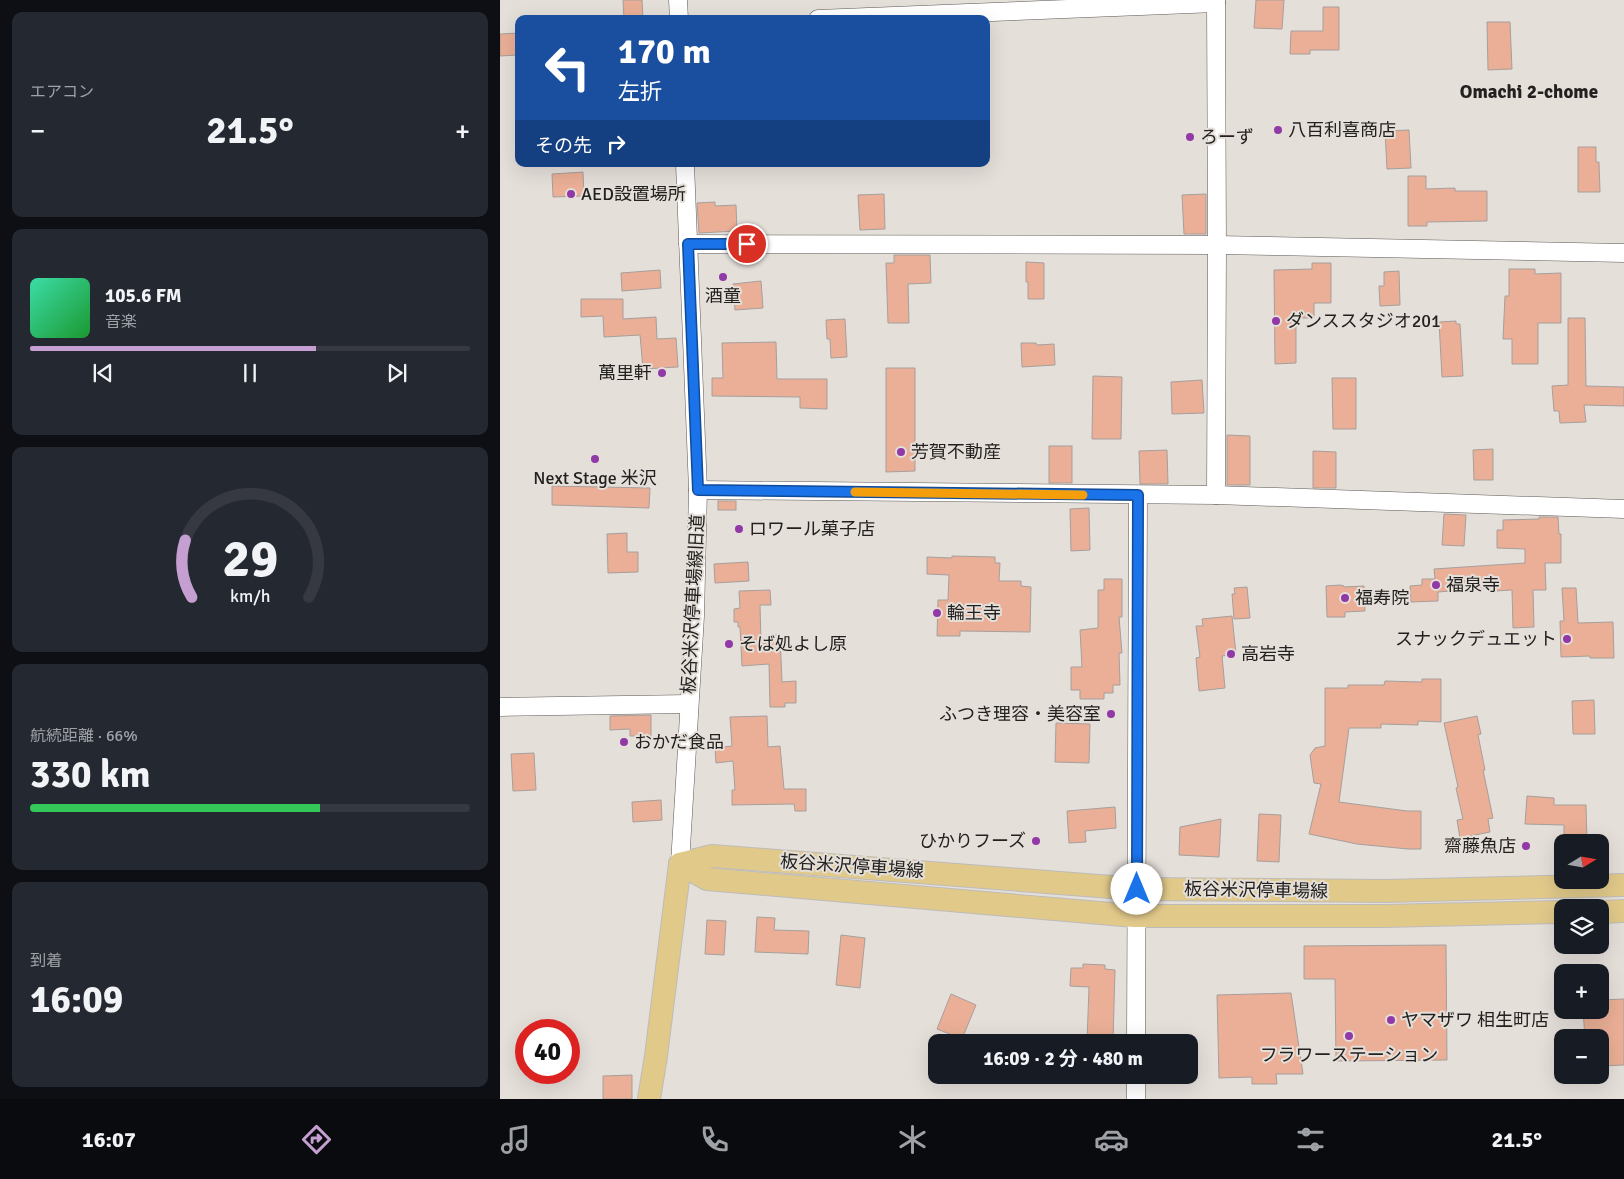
<!DOCTYPE html>
<html lang="ja">
<head>
<meta charset="utf-8">
<style>
  body { margin:0; font-family:Signika,"Noto Sans JP",sans-serif; background:#242831; color:#f1f3f6; height:100vh; display:flex; flex-direction:column; font-size:19px; white-space:nowrap }
  * { box-sizing:border-box; margin:0 }
  p { font-size:16px; color:#9ea1a6 }
  .icon { flex:none; width:28px; height:28px; fill:none; stroke:currentColor; stroke-width:2; stroke-linecap:round; stroke-linejoin:round }
  .map { position:relative; flex:1; overflow:hidden }
  .panel { display:flex; flex-direction:column; gap:12px; padding:12px; background:#0d0f14; width:500px }
  .panel>* { flex:none }
  .top-card { position:absolute; left:15px; top:15px; width:475px; height:152px; border-radius:10px; box-shadow:0 5px 20px #0002; background:#1a4fa0; color:#fff; overflow:hidden }
  .needle { width:32px; rotate:79deg }
  .controls { position:absolute; left:1054px; top:834px; display:grid; gap:10px }
  .controls a { display:grid; place-items:center; width:55px; height:55px; border-radius:10px; background:#171b24; box-shadow:0 5px 20px #0002; font-size:25px }
  .speed { position:absolute; left:15px; top:1019px; display:flex; gap:10px; font-size:25px; font-weight:700; text-align:center }
  .speed>* { display:grid; place-content:center; width:65px; height:65px; border-radius:50%; background:#171b24; box-shadow:0 5px 20px #0002; line-height:1 }
  .speed .limit { border:8px solid #d22; background:#fff; color:#111 }
  .pin { position:absolute; display:grid; place-items:center; width:42px; height:42px; color:#fff; margin:-21px; border:2px solid #fff; border-radius:50%; box-shadow:0 1px 5px #0007 }
  .me { position:absolute; width:55px; margin:-28px; rotate:0deg; stroke-linejoin:round; filter:drop-shadow(0 0 4px #0008) }
  .turn { display:flex; align-items:center; gap:18px; height:105px; padding:0 20px; font-size:22px }
  .turn .icon { width:65px; height:65px; stroke-width:2.5 }
  .turn b { display:block; font-size:35px; line-height:42px }
  .then { display:flex; align-items:center; height:48px; padding:0 20px; background:#0003; gap:10px; font-size:19px }
  .big { font-size:38px; font-weight:700; line-height:1.1 }
  .panel .tile { flex:1; display:flex; flex-direction:column; justify-content:center; gap:8px; min-width:0; padding:0 18px; border-radius:10px; background:#242831 }
  .panel .dial { align-items:center; gap:0 }
  .dial svg { height:130px; overflow:visible; fill:none; stroke:#363941; stroke-width:7; stroke-linecap:round; text-anchor:middle }
  .dial text { fill:#f1f3f6; stroke:none }
  .song { display:flex; align-items:center; gap:15px }
  .cover { width:60px; height:60px; border-radius:8px; background:linear-gradient(135deg,hsl(160 70% 55%),hsl(130 70% 35%)) }
  .played { height:5px; border-radius:2px; background:linear-gradient(90deg,#c69fd2 65%,#363941 65%) }
  .keys { display:flex; justify-content:space-around; direction:ltr }
  .heat { display:flex; justify-content:space-between; align-items:center; font-size:28px; direction:ltr }
  .charge { height:8px; border-radius:4px; background:linear-gradient(90deg,#34c759 66%,#363941 0) }
  .trip { position:absolute; left:428px; top:1034px; width:270px; height:50px; border-radius:10px; background:#171b24; box-shadow:0 5px 20px #0002; font-weight:700; line-height:50px; text-align:center }
  .tabs { display:flex; height:80px; justify-content:space-around; align-items:center; background:#090b0e; color:#9ea1a6 }
  .tabs .icon { width:35px; height:35px }
  .tabs .active { color:#c69fd2 }
  .tabs b { font-size:22px; color:#f1f3f6 }
  main { display:flex; flex:1; min-height:0 }
  .map>svg:first-child { display:block }
</style>
</head>
<body>
<main>
<section class="panel">
<div class="tile"><p>エアコン</p>
<div class="heat"><a>−</a><b class="big">21.5°</b><a>+</a></div>
</div>
<div class="tile">
<div class="song"><i class="cover"></i><div><b>105.6 FM</b><p>音楽</p></div></div>
<div class="played"></div>
<div class="keys"><svg class="icon" aria-label="previous" viewBox="0 0 24 24"><path d="M18 5L8 12l10 7zM5 5v14"/></svg><svg class="icon" aria-label="pause" viewBox="0 0 24 24"><path d="M8 5v14M16 5v14"/></svg><svg class="icon" aria-label="next" viewBox="0 0 24 24"><path d="M6 5l10 7-10 7zM19 5v14"/></svg></div>
</div>
<div class="tile dial"><svg viewBox="0 0 100 80">
<path d="M14 69A42 42 0 1 1 86 69"/>
<path d="M14 69A42 42 0 0 1 10 34" stroke="#c69fd2"/>
<text x="50" y="56" font-size="32" font-weight="700">29</text>
<text x="50" y="72" font-size="11">km/h</text>
</svg></div>
<div class="tile"><p>航続距離 · 66%</p><b class="big">330 km</b><div class="charge"></div></div>
<div class="tile"><p>到着</p><b class="big">16:09</b></div>
</section>
<div class="map">
<svg width="1124" height="1099" viewBox="0 0 1124 1099">
  <rect width="100%" height="100%" fill="#e5dfda"/>
  <g fill="#eaaf96" stroke="#a69f9c">
    <path d="M123 0H142L143 19H124Z"/>
    <path d="M756 0H784L782 29 754 28Z"/>
    <path d="M823 7H839V50H810V54H790L791 31H823Z"/>
    <path d="M987 22H1010L1012 69 988 70Z"/>
    <path d="M19 33V55L0 56V34Z"/>
    <path d="M909 130 911 168 887 169 885 131Z"/>
    <path d="M1078 147H1096V162H1099L1100 192H1078Z"/>
    <path d="M83 172 84 196 53 197 52 174Z"/>
    <path d="M908 176H926V189L955 188V191H987V221L927 222V226H908Z"/>
    <path d="M384 194 385 229 360 230 358 195Z"/>
    <path d="M706 194V234H684L682 195Z"/>
    <path d="M215 202V206L236 205 237 231 199 233 197 203Z"/>
    <path d="M394 255H430L431 283 408 284 409 323H388L386 263H394Z"/>
    <path d="M526 262 544 263V299H528V282H526Z"/>
    <path d="M812 263H831V303H814V318H796V363L775 364 774 270 812 269Z"/>
    <path d="M1009 269H1035V274L1061 273V323H1038V364H1012V339H1003L1005 296H1009Z"/>
    <path d="M160 270 161 288 122 291 121 273Z"/>
    <path d="M899 271 900 305 880 306 879 286H884V272Z"/>
    <path d="M261 281 263 308 235 310 233 284Z"/>
    <path d="M81 299H123V319L156 317 157 339 176 338 178 367 143 369 140 335 104 337 103 316 81 317Z"/>
    <path d="M1068 318H1085L1086 386 1124 387V406L1084 405 1086 422 1060 423 1059 411H1054L1052 386 1068 385Z"/>
    <path d="M345 319 347 357 331 358 330 339H327L326 320Z"/>
    <path d="M956 321V324H960L963 376 942 377 939 322Z"/>
    <path d="M276 342 277 379H327V409L300 408V397L212 396V378H223L222 343Z"/>
    <path d="M521 343H536L537 345 554 344 555 365 522 367Z"/>
    <path d="M386 368H415V471L386 472Z"/>
    <path d="M593 376 622 377 621 439H592Z"/>
    <path d="M832 378H856V429H833Z"/>
    <path d="M702 380 704 413 672 414 671 382Z"/>
    <path d="M727 435 750 436V485H727Z"/>
    <rect x="549" y="446" width="23" height="37"/>
    <path d="M993 449V480H974L973 450Z"/>
    <path d="M667 450 668 484H640L639 451Z"/>
    <path d="M813 451 836 452V488H813Z"/>
    <path d="M52 486 150 488 149 508 52 505Z"/>
    <rect x="218" y="501" width="18" height="9"/>
    <path d="M589 508 590 550 571 551 570 509Z"/>
    <path d="M944 514 966 515 964 546 942 545Z"/>
    <path d="M1039 517H1058L1059 534H1061V563H1045L1046 590H1033L1034 627 1013 628 1012 590 995 591V589L950 588 951 591 938 592V601L911 602 910 586 922 585V579H935L934 569 1025 563V549L997 548V530H1003V520L1039 519Z"/>
    <path d="M127 533V552H138V572L108 573 107 534Z"/>
    <path d="M452 556 495 557V563H500L499 581H521V586L531 587 530 632 460 631V636H437L438 600H448L449 575 427 574V557L452 558Z"/>
    <path d="M248 562 249 581 215 583 214 564Z"/>
    <path d="M604 579H622V617H619L622 653H619L620 685H613V693H604V699H580V690H571V667H582L580 630 598 628V590H604Z"/>
    <path d="M840 585 844 586V587L864 586 865 611 845 612V617H827L826 586Z"/>
    <path d="M747 587 750 618 734 619 732 594H735L734 588Z"/>
    <path d="M1062 588H1076L1078 623 1113 622 1114 658H1090V656L1061 657 1060 621H1064Z"/>
    <path d="M270 590 271 605H260L261 643H269V635H280L282 682 296 681V703H285V707H270L269 664 242 666 240 627H238V622H234V609L240 608 239 591Z"/>
    <path d="M732 616 736 654 722 656 725 688 699 691 696 658 700 657 696 626H703L702 619Z"/>
    <path d="M922 679H941V722L918 721V725L881 724V728H849L839 802 907 811H921V849H908L857 844 809 834 821 784 814 783 810 755 815 748 825 746V688H848V685H884L885 681 922 682Z"/>
    <path d="M1094 700 1095 734H1073L1072 701Z"/>
    <path d="M151 715V736H130V729L110 730V716Z"/>
    <path d="M267 716 268 747 280 746 284 789H306V811H295L294 804 232 805V790H235L233 761 216 763 215 748 232 746 230 717Z"/>
    <path d="M977 716 981 734 978 735 985 770H983L993 818 988 819 990 832 960 838 957 820 963 819 956 788 958 787 944 723Z"/>
    <path d="M556 723 590 724 589 763 555 762Z"/>
    <path d="M34 753 36 790 13 791 11 754Z"/>
    <path d="M1027 796 1054 798V805H1086L1087 842H1064V825L1025 824Z"/>
    <path d="M161 800 162 820 133 822 132 802Z"/>
    <path d="M615 807 616 828 585 831 586 842 569 843 567 811Z"/>
    <path d="M759 814 781 815 779 862 757 861Z"/>
    <path d="M721 819 719 857 679 855 680 827Z"/>
    <path d="M257 917 275 918 274 930 309 931 308 954 255 952Z"/>
    <path d="M207 920 226 921 224 955 205 954Z"/>
    <path d="M341 935 365 938 360 988 336 985Z"/>
    <path d="M946 945 947 1060 836 1061 835 979H804V946Z"/>
    <path d="M583 964 605 965V969L615 970 613 1042H587L589 987 570 986 571 968H583Z"/>
    <path d="M791 993 803 1074H776L777 1084H752V1077L719 1078 717 995Z"/>
    <path d="M451 994 476 1005 462 1039 437 1029Z"/>
    <path d="M1124 999V1065L1100 1066V1038H1085L1083 1010H1100V1008H1102V1000Z"/>
    <path d="M132 1075V1099H103V1076Z"/>
  </g>
  <g fill="none" stroke-linecap="round" stroke-linejoin="round">
    <defs>
      <g id="minor">
        <path d="M178 0 179 19"/>
        <path d="M716 0 717 245 716 495"/>
        <path d="M318 19 716 3"/>
        <path d="M188 244 717 245 1124 253"/>
        <path d="M198 490 716 495 1124 509"/>
        <path d="M0 707 189 704"/>
        <path d="M180 864 195 616 198 490 185 164"/>
        <path d="M636 1042 638 495"/>
        <path d="M636 1075V1099"/>
      </g>
      <g id="major">
        <path d="M180 864 212 856 637 889 885 891 1124 885"/>
        <path d="M180 864 207 879 635 916H884L1062 912"/>
        <path d="M1100 912 1124 911"/>
        <path d="M149 1099 156 1056 180 864"/>
      </g>
    </defs>
    <use href="#minor" stroke="#5d5954" stroke-width="19"/>
    <use href="#major" stroke="#bdbcbc" stroke-width="24"/>
    <use href="#minor" stroke="#fff" stroke-width="18"/>
    <use href="#major" stroke="#e1c98a" stroke-width="22"/>
  </g>
  <g fill="none" stroke-linecap="round" stroke-linejoin="round">
    <defs>
      <path id="route" d="M247 244H188L198 490 638 495 637 889"/>
    </defs>
    <use href="#route" stroke="#114b97" stroke-width="12"/>
    <use href="#route" stroke="#1a73e8" stroke-width="9"/>
    <path stroke="#f59e0b" stroke-width="9" d="M355 492 583 495"/>
  </g>
  <g fill="#9139a6" stroke="#e5dfda" stroke-width="2">
    <circle cx="778" cy="130" r="5"/>
    <circle cx="690" cy="137" r="5"/>
    <circle cx="71" cy="194" r="5"/>
    <circle cx="223" cy="277" r="5"/>
    <circle cx="776" cy="321" r="5"/>
    <circle cx="162" cy="373" r="5"/>
    <circle cx="401" cy="452" r="5"/>
    <circle cx="95" cy="459" r="5"/>
    <circle cx="239" cy="529" r="5"/>
    <circle cx="936" cy="585" r="5"/>
    <circle cx="845" cy="598" r="5"/>
    <circle cx="437" cy="613" r="5"/>
    <circle cx="1067" cy="639" r="5"/>
    <circle cx="229" cy="644" r="5"/>
    <circle cx="731" cy="654" r="5"/>
    <circle cx="611" cy="714" r="5"/>
    <circle cx="124" cy="742" r="5"/>
    <circle cx="536" cy="841" r="5"/>
    <circle cx="1026" cy="846" r="5"/>
    <circle cx="891" cy="1020" r="5"/>
    <circle cx="849" cy="1036" r="5"/>
  </g>
  <g text-anchor="middle" dominant-baseline="central" stroke-width="4" stroke-linejoin="round" paint-order="stroke">
    <g font-size="18" fill="#23211f" stroke="#e5dfda" text-anchor="start">
      <text x="788" y="130">八百利喜商店</text>
      <text x="700" y="137">ろーず</text>
      <text x="81" y="194">AED設置場所</text>
      <text x="223" y="296" text-anchor="middle">酒童</text>
      <text x="786" y="321">ダンススタジオ201</text>
      <text x="152" y="373" text-anchor="end">萬里軒</text>
      <text x="411" y="452">芳賀不動産</text>
      <text x="95" y="478" text-anchor="middle">Next Stage 米沢</text>
      <text x="249" y="529">ロワール菓子店</text>
      <text x="946" y="585">福泉寺</text>
      <text x="855" y="598">福寿院</text>
      <text x="447" y="613">輪王寺</text>
      <text x="1057" y="639" text-anchor="end">スナックデュエット</text>
      <text x="239" y="644">そば処よし原</text>
      <text x="741" y="654">高岩寺</text>
      <text x="601" y="714" text-anchor="end">ふつき理容・美容室</text>
      <text x="134" y="742">おかだ食品</text>
      <text x="526" y="841" text-anchor="end">ひかりフーズ</text>
      <text x="1016" y="846" text-anchor="end">齋藤魚店</text>
      <text x="901" y="1020">ヤマザワ 相生町店</text>
      <text x="849" y="1055" text-anchor="middle">フラワーステーション</text>
    </g>
    <g font-size="18" fill="#23211f" stroke="#e5dfda">
      <text transform="translate(193 604) rotate(-87)">板谷米沢停車場線旧道</text>
      <text transform="translate(352 866) rotate(4)">板谷米沢停車場線</text>
      <text transform="translate(756 890) rotate(1)">板谷米沢停車場線</text>
    </g>
    <g font-size="19" font-weight="bold" fill="#23211f" stroke="#e5dfda">
      <text x="1029" y="92">Omachi 2-chome</text>
    </g>
  </g>
</svg>
<div class="controls">
<a><svg class="needle" viewBox="-14 -14 28 28"><path d="M0-13l5 13h-10z" fill="#e53935"/><path d="M0 13l5-13h-10z" fill="#9ea1a6"/></svg></a>
<a><svg class="icon" aria-label="layers" viewBox="0 0 24 24"><path d="M12 4l9 5-9 5-9-5zM3 14l9 5 9-5"/></svg></a>
<a>+</a>
<a>−</a>
</div>
<div class="speed"><div class="limit">40</div></div>
<div class="pin" style="left:247px;top:244px;background:#d93025"><svg class="icon" aria-label="arrive" viewBox="0 0 24 24"><path d="M6 21V4h12l-3 4 3 4H6"/></svg></div>
<svg class="me" style="left:637px;top:889px" viewBox="-20 -20 40 40"><circle r="19" fill="#fff"/><path d="M0-13L10 11 0 6-10 11z" fill="#1a73e8"/></svg>
<div class="trip">16:09 · 2 分 · 480 m</div>
<div class="top-card">
<div class="turn"><svg class="icon" aria-label="left" viewBox="0 0 24 24"><path d="M17 20v-9H6M10 6l-5 5 5 5"/></svg><div><b>170 m</b>左折</div></div>
<div class="then">その先<svg class="icon" aria-label="right" viewBox="0 0 24 24"><path d="M7 20v-9h11M14 6l5 5-5 5"/></svg></div>
</div>
</div>
</main>
<nav class="tabs">
<b>16:07</b>
<svg class="icon active" aria-label="directions" viewBox="0 0 24 24"><path d="M12 3l9 9-9 9-9-9zM9 14v-3h6M13 9l2 2-2 2"/></svg>
<svg class="icon" aria-label="music" viewBox="0 0 24 24"><path d="M9 18V5l10-2v13"/><circle cx="6" cy="18" r="3"/><circle cx="16" cy="16" r="3"/></svg>
<svg class="icon" aria-label="phone" viewBox="0 0 24 24"><path d="M5 4h4l2 5-3 2q2 4 5 5l2-3 5 2v4C11 20 4 13 5 4z"/></svg>
<svg class="icon" aria-label="climate" viewBox="0 0 24 24"><path d="M12 3v18M4 7l16 10M4 17L20 7"/></svg>
<svg class="icon" aria-label="car" viewBox="0 0 24 24"><path d="M5 17H2v-5l4-1 3-4h7l3 4 3 1v5h-3M9 17h6M6 11h13"/><circle cx="7" cy="17" r="2"/><circle cx="17" cy="17" r="2"/></svg>
<svg class="icon" aria-label="filters" viewBox="0 0 24 24"><path d="M4 7h16M4 17h16"/><circle cx="9" cy="7" r="2"/><circle cx="15" cy="17" r="2"/></svg>
<b>21.5°</b>
</nav>
</body>
</html>
